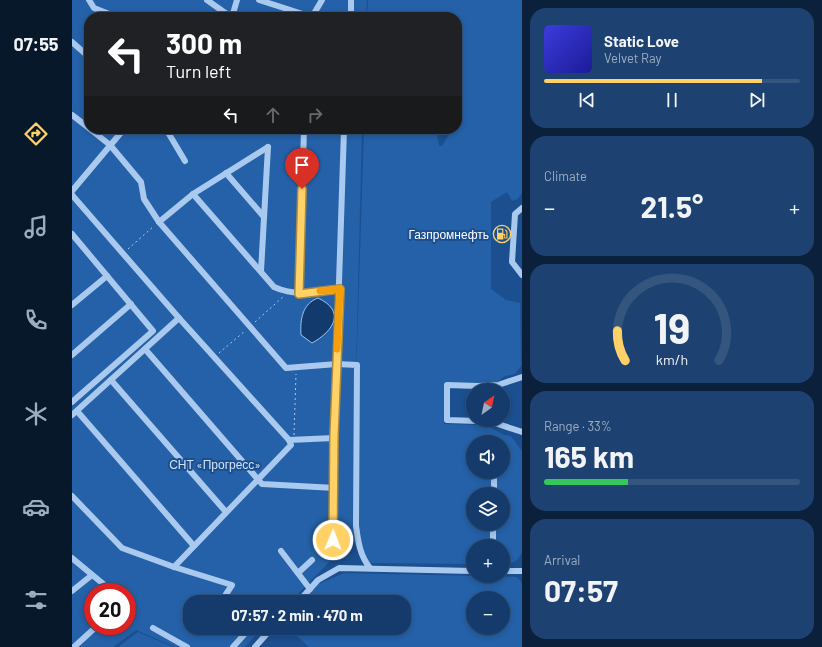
<!DOCTYPE html>
<html lang="en">
<head>
<meta charset="utf-8">
<style>
  body { margin:0; font-family:Barlow,sans-serif; background:#1d4271; color:#f1f3f6; height:100vh; display:flex; flex-direction:column; font-size:15px; white-space:nowrap }
  * { box-sizing:border-box; margin:0 }
  p { font-size:13px; color:#9dadc1 }
  .icon { flex:none; width:22px; height:22px; fill:none; stroke:currentColor; stroke-width:2; stroke-linecap:round; stroke-linejoin:round }
  .map { position:relative; flex:1; overflow:hidden }
  .details { display:flex; flex-direction:column; gap:8px; padding:8px; background:#0b203b; width:300px }
  .details>* { flex:none }
  .guide { position:absolute; left:12px; top:12px; width:378px; height:122px; border-radius:16px; box-shadow:0 2px 6px #0003,0 0 0 1px #33557e; background:#202124; color:#fff; overflow:hidden }
  .needle { width:26px; rotate:33deg }
  .controls { position:absolute; left:394px; top:383px; display:grid; gap:8px }
  .controls a { display:grid; place-items:center; width:44px; height:44px; border-radius:50%; background:#143b6b; box-shadow:0 2px 6px #0003,0 0 0 1px #33557e; font-size:20px }
  .speed { position:absolute; left:12px; top:583px; display:flex; gap:8px; font-size:20px; font-weight:700; text-align:center }
  .speed>* { display:grid; place-content:center; width:52px; height:52px; border-radius:50%; background:#143b6b; box-shadow:0 2px 6px #0003,0 0 0 1px #33557e; line-height:1 }
  .speed .limit { border:6px solid #d22; background:#fff; color:#111 }
  .pin { position:absolute; display:grid; place-items:center; width:34px; height:34px; color:#fff; margin:-41px -17px; border-radius:50% 50% 50% 0; rotate:-45deg; box-shadow:0 0 4px #0007 }
  .pin .icon { rotate:45deg }
  .me { position:absolute; width:44px; margin:-22px; rotate:1deg; stroke-linejoin:round; filter:drop-shadow(0 0 3px #0008) }
  .turn { display:flex; align-items:center; gap:14px; height:84px; padding:0 16px; font-size:18px }
  .turn .icon { width:52px; height:52px; stroke-width:2.5 }
  .turn b { display:block; font-size:28px; line-height:34px }
  .lanes { display:flex; align-items:center; height:38px; padding:0 16px; background:#0003; justify-content:center; gap:20px; direction:ltr }
  .lanes .off { opacity:.35 }
  .big { font-size:30px; font-weight:700; line-height:1.1 }
  .details .widget { flex:1; display:flex; flex-direction:column; justify-content:center; gap:6px; min-width:0; padding:0 14px; border-radius:16px; background:#1d4271 }
  .details .dial { align-items:center; gap:0 }
  .dial svg { height:104px; overflow:visible; fill:none; stroke:#33557e; stroke-width:7; stroke-linecap:round; text-anchor:middle }
  .dial text { fill:#f1f3f6; stroke:none }
  .song { display:flex; align-items:center; gap:12px }
  .cover { width:48px; height:48px; border-radius:6px; background:linear-gradient(135deg,hsl(240 70% 55%),hsl(240 70% 35%)) }
  .played { height:4px; border-radius:2px; background:linear-gradient(90deg,#ffd166 85%,#33557e 85%) }
  .keys { display:flex; justify-content:space-around; direction:ltr }
  .heat { display:flex; justify-content:space-between; align-items:center; font-size:22px; direction:ltr }
  .charge { height:6px; border-radius:3px; background:linear-gradient(90deg,#34c759 33%,#33557e 0) }
  .trip { position:absolute; left:111px; top:595px; width:228px; height:40px; border-radius:16px; background:#143b6b; box-shadow:0 2px 6px #0003,0 0 0 1px #33557e; font-weight:700; line-height:40px; text-align:center }
  main { display:flex; flex:1; min-height:0 }
  .tabs { display:flex; flex-direction:column; width:72px; justify-content:space-around; align-items:center; background:#08182b; color:#9dadc1 }
  .tabs .icon { width:28px; height:28px }
  .tabs .current { color:#ffd166 }
  .tabs b { font-size:18px; color:#f1f3f6 }
  .map>svg:first-child { display:block }
</style>
</head>
<body>
<main>
<nav class="tabs">
<b>07:55</b>
<svg class="icon current" aria-label="directions" viewBox="0 0 24 24"><path d="M12 3l9 9-9 9-9-9zM9 14v-3h6M13 9l2 2-2 2"/></svg>
<svg class="icon" aria-label="music" viewBox="0 0 24 24"><path d="M9 18V5l10-2v13"/><circle cx="6" cy="18" r="3"/><circle cx="16" cy="16" r="3"/></svg>
<svg class="icon" aria-label="phone" viewBox="0 0 24 24"><path d="M5 4h4l2 5-3 2q2 4 5 5l2-3 5 2v4C11 20 4 13 5 4z"/></svg>
<svg class="icon" aria-label="climate" viewBox="0 0 24 24"><path d="M12 3v18M4 7l16 10M4 17L20 7"/></svg>
<svg class="icon" aria-label="car" viewBox="0 0 24 24"><path d="M5 17H2v-5l4-1 3-4h7l3 4 3 1v5h-3M9 17h6M6 11h13"/><circle cx="7" cy="17" r="2"/><circle cx="17" cy="17" r="2"/></svg>
<svg class="icon" aria-label="filters" viewBox="0 0 24 24"><path d="M4 7h16M4 17h16"/><circle cx="9" cy="7" r="2"/><circle cx="15" cy="17" r="2"/></svg>
</nav>
<div class="map">
<svg width="450" height="647" viewBox="0 0 450 647">
  <rect width="100%" height="100%" fill="#1b4f8f"/>
  <g fill="#2461a8" fill-rule="evenodd">
    <path d="M0 0H295L294 17H17V129H290L283 410 292 129H364L367 146H370L380 129H385V17H295L296 0H450V193L446 199 440 201 435 192 419 202V289L434 300 448 303 449 366 443 374 433 376 424 383H373L372 424 414 425 432 435 439 436 450 451V552C447 561 440 564 431 564V546H401V564L298 563 279 540 218 602H118V628H190L173 647H103L64 630 41 647H0ZM401 442H431V472H401ZM401 494H431V524H401ZM21 592H55V626H21Z"/>
    <path d="M272 573 444 577 448 580 450 584V647H427V642V647H237L216 628H332V602H229L244 585ZM401 598H431V628H401Z"/>
    <path d="M66 632 101 647H46Z"/>
  </g>
  <path fill="#123a6d" stroke="#9cc4f0" d="M246 298C274 311 262 331 240 343L229 335C228 320 230 304 246 298Z"/>
  <g fill="none" stroke-linecap="round" stroke-linejoin="round">
    <g stroke="#a9c9ee" stroke-width="1" stroke-dasharray="2 3" stroke-linecap="butt">
      <path d="M56 249 82 226"/>
      <path d="M183 322 212 296"/>
      <path d="M147 353 173 331"/>
      <path d="M222 435 224 374"/>
    </g>
    <g stroke="#a9c9ee" stroke-width="6">
      <path d="M17 0 22 8 45 17"/>
      <path d="M135 0 159 17"/>
      <path d="M187 0 240 17"/>
      <path d="M279 0V17"/>
      <path d="M160 17 165 0"/>
      <path d="M240 17 250 0"/>
      <path d="M0 42 17 57"/>
      <path d="M0 115 17 128"/>
      <path d="M18 129 38 145 69 182 72 199 87 222 214 368 265 364 285 365 284 526C286 541 288 556 298 568"/>
      <path d="M94 129 113 161"/>
      <path d="M154 173 192 217"/>
      <path d="M0 191 52 129"/>
      <path d="M121 194 202 287C224 297 245 292 267 289"/>
      <path d="M0 195 107 318"/>
      <path d="M450 208 443 214 440 262 450 275"/>
      <path d="M87 222 121 194 196 147"/>
      <path d="M0 234 81 331 0 402"/>
      <path d="M189 271 196 147"/>
      <path d="M227 294 232 129"/>
      <path d="M0 305 35 276"/>
      <path d="M73 349 190 484 263 488 262 436 272 129"/>
      <path d="M0 355 59 304"/>
      <path d="M39 380 154 512"/>
      <path d="M405 388 406 386 426 385 450 377"/>
      <path d="M5 411 122 546"/>
      <path d="M0 415 107 318 217 440 262 438"/>
      <path d="M405 420 420 422 450 432"/>
      <path d="M405 421 375 420V385L406 386"/>
      <path d="M422 494V479"/>
      <path d="M0 496 50 548 102 567 160 585 149 602"/>
      <path d="M261 540 263 488"/>
      <path d="M421 546V524"/>
      <path d="M209 551 238 589"/>
      <path d="M0 558 41 592"/>
      <path d="M102 567 219 445 217 440"/>
      <path d="M431 571H450"/>
      <path d="M226 573 240 560"/>
      <path d="M0 591 20 575"/>
      <path d="M226 602 246 580 267 568 401 571"/>
      <path d="M81 628 115 647"/>
      <path d="M132 632 134 628"/>
      <path d="M2 647 25 626"/>
      <path d="M161 647 178 628"/>
      <path d="M183 647 200 628"/>
    </g>
  </g>
  <g fill="none" stroke-linecap="round" stroke-linejoin="round">
    <defs>
      <path id="route" d="M230 189 227 294 268 289 262 436 261 540"/>
    </defs>
    <use href="#route" stroke="#a68842" stroke-width="10"/>
    <use href="#route" stroke="#ffd166" stroke-width="7"/>
    <path stroke="#f59e0b" stroke-width="7" d="M248 291 268 289 265 349"/>
  </g>
  <defs>
    <symbol id="fuel-ring" viewBox="-11 -11 22 22"><circle r="9.5" fill="#1b4f8f" stroke="#ffd166" stroke-width="1.5"/><path d="M-5.5-6h7V0h2V4h1.3V-2.5L3-4.5l.8-.8L6-3V5H2.5V1h-1V6h-7ZM-4.2-4.7v3.2H.2V-4.7Z" fill="#ffd166"/></symbol>
  </defs>
  <g fill-rule="evenodd">
    <use href="#fuel-ring" x="420" y="224" width="20" height="20"/>
  </g>
  <g text-anchor="middle" dominant-baseline="central" stroke-width="4" stroke-linejoin="round" paint-order="stroke">
    <g font-size="12" fill="#fff" stroke="#1b4f8f" text-anchor="end">
      <text x="417" y="234">Газпромнефть</text>
    </g>
    <g font-size="12" fill="#cfe3fa" stroke="#1b4f8f">
      <text x="143" y="464">СНТ «Прогресс»</text>
    </g>
  </g>
</svg>
<div class="controls">
<a><svg class="needle" viewBox="-14 -14 28 28"><path d="M0-13l5 13h-10z" fill="#e53935"/><path d="M0 13l5-13h-10z" fill="#9dadc1"/></svg></a>
<a><svg class="icon" aria-label="sound" viewBox="0 0 24 24"><path d="M4 9h4l5-4v14l-5-4H4zM17 9q2 3 0 6"/></svg></a>
<a><svg class="icon" aria-label="layers" viewBox="0 0 24 24"><path d="M12 4l9 5-9 5-9-5zM3 14l9 5 9-5"/></svg></a>
<a>+</a>
<a>−</a>
</div>
<div class="speed"><div class="limit">20</div></div>
<div class="pin" style="left:230px;top:189px;background:#d93025"><svg class="icon" aria-label="arrive" viewBox="0 0 24 24"><path d="M6 21V4h12l-3 4 3 4H6"/></svg></div>
<svg class="me" style="left:261px;top:540px" viewBox="-20 -20 40 40"><circle r="17" fill="#ffd166" stroke="#fff" stroke-width="3"/><path d="M0-11L8 9 0 5-8 9z" fill="#fff"/></svg>
<div class="trip">07:57 · 2 min · 470 m</div>
<div class="guide">
<div class="turn"><svg class="icon" aria-label="left" viewBox="0 0 24 24"><path d="M17 20v-9H6M10 6l-5 5 5 5"/></svg><div><b>300 m</b>Turn left</div></div>
<div class="lanes"><svg class="icon" aria-label="left" viewBox="0 0 24 24"><path d="M17 20v-9H6M10 6l-5 5 5 5"/></svg><svg class="icon off" aria-label="ahead" viewBox="0 0 24 24"><path d="M12 20V5M6 11l6-6 6 6"/></svg><svg class="icon off" aria-label="right" viewBox="0 0 24 24"><path d="M7 20v-9h11M14 6l5 5-5 5"/></svg></div>
</div>
</div>
<section class="details">
<div class="widget">
<div class="song"><i class="cover"></i><div><b>Static Love</b><p>Velvet Ray</p></div></div>
<div class="played"></div>
<div class="keys"><svg class="icon" aria-label="previous" viewBox="0 0 24 24"><path d="M18 5L8 12l10 7zM5 5v14"/></svg><svg class="icon" aria-label="pause" viewBox="0 0 24 24"><path d="M8 5v14M16 5v14"/></svg><svg class="icon" aria-label="next" viewBox="0 0 24 24"><path d="M6 5l10 7-10 7zM19 5v14"/></svg></div>
</div>
<div class="widget"><p>Climate</p>
<div class="heat"><a>−</a><b class="big">21.5°</b><a>+</a></div>
</div>
<div class="widget dial"><svg viewBox="0 0 100 80">
<path d="M14 69A42 42 0 1 1 86 69"/>
<path d="M14 69A42 42 0 0 1 8 46" stroke="#ffd166"/>
<text x="50" y="56" font-size="32" font-weight="700">19</text>
<text x="50" y="72" font-size="11">km/h</text>
</svg></div>
<div class="widget"><p>Range · 33%</p><b class="big">165 km</b><div class="charge"></div></div>
<div class="widget"><p>Arrival</p><b class="big">07:57</b></div>
</section>
</main>
</body>
</html>
